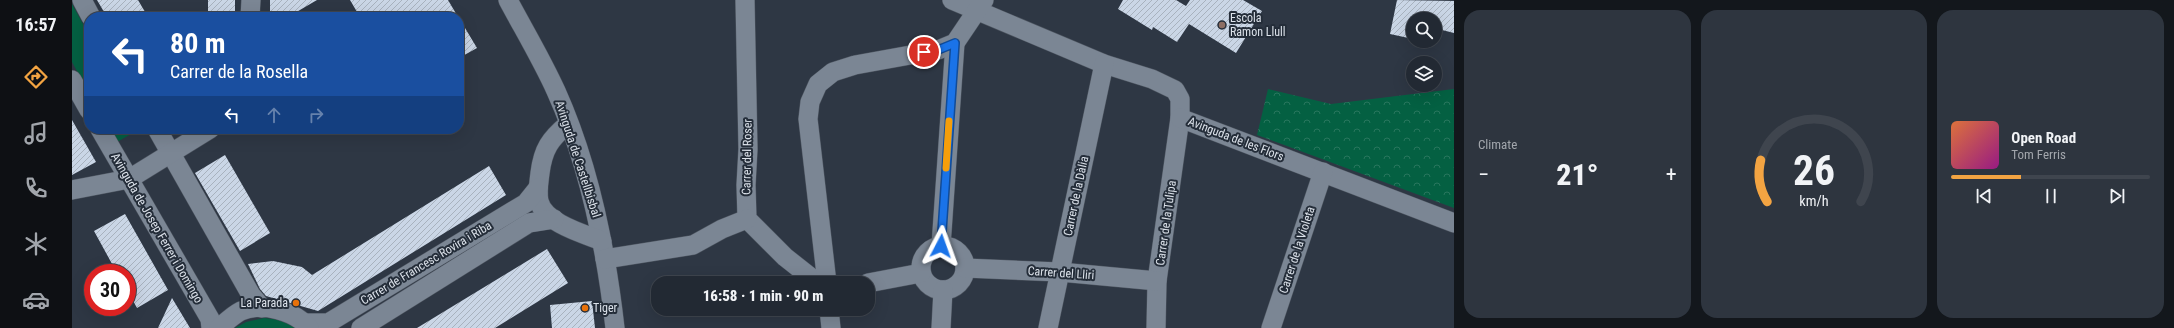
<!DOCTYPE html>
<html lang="en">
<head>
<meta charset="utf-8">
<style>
  body { margin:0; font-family:"Roboto Condensed",sans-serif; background:#2e353f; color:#f1f3f6; height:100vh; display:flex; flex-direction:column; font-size:15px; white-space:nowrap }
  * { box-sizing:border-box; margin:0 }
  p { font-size:13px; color:#a2a6ac }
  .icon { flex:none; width:22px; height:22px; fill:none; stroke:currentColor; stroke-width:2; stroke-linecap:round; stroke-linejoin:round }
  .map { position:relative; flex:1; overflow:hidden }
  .panel { display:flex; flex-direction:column; gap:10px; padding:10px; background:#13171c; width:720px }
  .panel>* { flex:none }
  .banner { position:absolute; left:12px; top:12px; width:380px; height:122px; border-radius:16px; box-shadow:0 4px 16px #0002,0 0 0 1px #3f454e; background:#1a4fa0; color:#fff; overflow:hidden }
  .tools { position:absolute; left:1334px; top:12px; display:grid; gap:8px }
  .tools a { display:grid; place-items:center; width:36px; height:36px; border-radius:50%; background:#222933; box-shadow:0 4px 16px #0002,0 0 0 1px #3f454e; font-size:20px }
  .speed { position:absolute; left:12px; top:264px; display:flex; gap:8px; font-size:20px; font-weight:700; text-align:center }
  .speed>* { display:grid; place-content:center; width:52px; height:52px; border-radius:50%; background:#222933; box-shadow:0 4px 16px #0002,0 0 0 1px #3f454e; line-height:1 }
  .speed .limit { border:6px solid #d22; background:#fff; color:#111 }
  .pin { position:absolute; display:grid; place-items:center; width:34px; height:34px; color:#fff; margin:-17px; border:2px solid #fff; border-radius:50%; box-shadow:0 1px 4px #0007 }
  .me { position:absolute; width:44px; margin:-22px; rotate:4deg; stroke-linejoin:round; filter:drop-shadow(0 0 3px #0008) }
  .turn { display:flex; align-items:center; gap:14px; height:84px; padding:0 20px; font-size:18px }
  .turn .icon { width:52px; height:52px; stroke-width:2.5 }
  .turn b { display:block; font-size:28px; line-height:34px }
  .lanes { display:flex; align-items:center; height:38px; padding:0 20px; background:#0003; justify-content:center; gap:20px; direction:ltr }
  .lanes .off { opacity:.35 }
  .big { font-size:30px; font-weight:800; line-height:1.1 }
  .panel .card { flex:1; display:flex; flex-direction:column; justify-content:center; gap:6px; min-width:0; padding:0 14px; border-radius:16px; background:#2e353f }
  .panel .dial { align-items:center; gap:0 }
  .dial svg { height:104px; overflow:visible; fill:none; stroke:#3f454e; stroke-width:7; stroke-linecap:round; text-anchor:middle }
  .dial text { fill:#f1f3f6; stroke:none }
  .song { display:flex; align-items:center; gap:12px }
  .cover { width:48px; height:48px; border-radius:6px; background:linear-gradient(135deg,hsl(20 70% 55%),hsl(310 70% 35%)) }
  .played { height:4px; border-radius:2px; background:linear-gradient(90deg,#f3a442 35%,#3f454e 35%) }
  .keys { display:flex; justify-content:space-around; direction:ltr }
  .heat { display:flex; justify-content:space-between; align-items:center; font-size:22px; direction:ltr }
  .panel .tiles { flex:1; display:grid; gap:10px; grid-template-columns:repeat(3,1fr) }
  .trip { position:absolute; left:579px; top:276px; width:224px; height:40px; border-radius:16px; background:#222933; box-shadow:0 4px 16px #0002,0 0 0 1px #3f454e; font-weight:800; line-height:40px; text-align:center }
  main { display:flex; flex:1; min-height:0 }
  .menu { display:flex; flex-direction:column; width:72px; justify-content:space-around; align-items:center; background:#0e1014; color:#a2a6ac }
  .menu .icon { width:28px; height:28px }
  .menu .selected { color:#f3a442 }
  .menu b { font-size:18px; color:#f1f3f6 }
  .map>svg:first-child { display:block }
</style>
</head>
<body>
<main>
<nav class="menu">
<b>16:57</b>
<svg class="icon selected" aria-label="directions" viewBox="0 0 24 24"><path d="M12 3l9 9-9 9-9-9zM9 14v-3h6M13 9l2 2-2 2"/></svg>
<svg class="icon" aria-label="music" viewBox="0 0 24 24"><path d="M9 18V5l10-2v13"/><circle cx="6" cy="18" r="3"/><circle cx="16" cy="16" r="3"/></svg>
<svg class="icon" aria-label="phone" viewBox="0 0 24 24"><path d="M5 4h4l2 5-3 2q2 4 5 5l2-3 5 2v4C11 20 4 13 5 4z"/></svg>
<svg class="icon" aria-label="climate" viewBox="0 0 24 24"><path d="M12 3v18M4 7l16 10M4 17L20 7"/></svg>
<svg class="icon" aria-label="car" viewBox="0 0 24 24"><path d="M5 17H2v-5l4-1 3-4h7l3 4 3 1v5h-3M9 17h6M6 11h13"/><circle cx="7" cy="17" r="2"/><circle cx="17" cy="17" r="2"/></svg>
</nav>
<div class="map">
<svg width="1382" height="328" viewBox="0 0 1382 328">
  <defs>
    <pattern id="park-crowns" width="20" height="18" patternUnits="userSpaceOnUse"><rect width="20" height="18" fill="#046042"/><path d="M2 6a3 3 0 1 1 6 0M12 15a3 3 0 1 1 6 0" fill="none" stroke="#28765d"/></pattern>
    <pattern id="building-hatch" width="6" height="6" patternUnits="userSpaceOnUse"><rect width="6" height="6" fill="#cad6e6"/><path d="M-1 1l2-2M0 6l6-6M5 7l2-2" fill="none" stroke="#a8b2be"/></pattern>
  </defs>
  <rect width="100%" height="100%" fill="#2e3744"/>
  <g fill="#046042">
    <path d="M0 4 17 35V93L0 62Z"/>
    <path d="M37 129H68L45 142Z"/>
    <path d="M192 318 209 320 224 328H163L174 322Z"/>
  </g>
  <path fill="url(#park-crowns)" d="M1196 89 1259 104 1382 89V208L1185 135Z"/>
  <g fill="url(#building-hatch)">
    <path d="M25 0H66L76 17H35Z"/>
    <rect x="136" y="0" width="27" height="17"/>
    <path d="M198 0H245L216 17H198Z"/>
    <path d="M278 0H376L386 17H288Z"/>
    <path d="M1051 0H1104L1114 6 1118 0H1171L1190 11 1164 53 1117 24 1105 42 1081 27 1080 30 1046 9Z"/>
    <path d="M1325 0 1382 1V33L1366 29 1363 44 1349 41H1363V19H1341V39L1318 34Z"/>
    <path d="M387 18 405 48 387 58Z"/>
    <path d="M0 120 24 162 0 175Z"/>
    <path d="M153 155 198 233 168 251 123 173Z"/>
    <path d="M417 166 434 195 246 311 194 296 188 289 176 264 201 261 230 267 240 275Z"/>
    <path d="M53 214 96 290 65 308 55 290V273H45L22 231Z"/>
    <path d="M475 249 496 283 423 328H345Z"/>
    <path d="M100 298 118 328H86Z"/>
    <path d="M520 301 523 328H480L478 305Z"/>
  </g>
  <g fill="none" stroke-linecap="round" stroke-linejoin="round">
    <defs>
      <g id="minor">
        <path d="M10 0 19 17"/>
        <path d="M436 0C452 30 470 60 484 91 517 164 534 249 543 328"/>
        <path d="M673 0 676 149 674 185 675 219 713 257 746 283"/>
        <path d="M880 0 1032 64 1080 79 1103 90 1108 99V118L1085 281 1084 328"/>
        <path d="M178 17 179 0"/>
        <path d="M0 80 17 110"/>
        <path d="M1108 118 1382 223"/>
        <path d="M496 124C478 139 471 149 468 173 467 182 465 192 467 201 472 223 512 234 530 241"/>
        <path d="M28 129 138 319 139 328"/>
        <path d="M85 129 179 295 190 308"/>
        <path d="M0 190 57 179 138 129"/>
        <path d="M869 246 883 43"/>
        <circle cx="871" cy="268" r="22"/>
        <path d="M533 259 621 245 650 229 675 219"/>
        <path d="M893 268 988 272 1085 281"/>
        <path d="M755 283 736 119 738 102 746 84 761 72 783 65 866 50 883 43 912 0"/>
        <path d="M796 283 849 273"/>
        <path d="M757 309 759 328"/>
        <path d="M234 323H256L454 203 466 188"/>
        <path d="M147 328C154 322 161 315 169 311 190 302 223 311 237 328"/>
        <path d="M289 328 457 223 482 219"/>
        <path d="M869 328 871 290"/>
        <path d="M976 328 1032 64"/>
        <path d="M1199 328 1251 172"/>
      </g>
    </defs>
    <use href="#minor" stroke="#4d5560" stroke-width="20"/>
    <use href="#minor" stroke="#7b8694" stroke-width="19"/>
  </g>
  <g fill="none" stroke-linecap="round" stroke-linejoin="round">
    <defs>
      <path id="route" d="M852 52 866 50 883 43 869 246"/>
    </defs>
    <use href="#route" stroke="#114b97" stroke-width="10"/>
    <use href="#route" stroke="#1a73e8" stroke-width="7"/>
    <path stroke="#f59e0b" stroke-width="7" d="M874 168 877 121"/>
  </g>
  <circle fill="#8d6e63" stroke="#242d39" stroke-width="1.5" cx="1150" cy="25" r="4"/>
  <g fill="#e8710a" stroke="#242d39" stroke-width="1.5">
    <circle cx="224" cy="303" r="4"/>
    <circle cx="513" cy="308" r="4"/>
  </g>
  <g text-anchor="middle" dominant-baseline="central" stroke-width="4" stroke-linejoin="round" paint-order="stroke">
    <g font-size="12" fill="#dce2ea" stroke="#242d39" text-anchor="start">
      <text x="1158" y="18">Escola<tspan x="1158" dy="14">Ramon Llull</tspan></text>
      <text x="216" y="303" text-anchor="end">La Parada</text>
      <text x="521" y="308">Tiger</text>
    </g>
    <g font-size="12" fill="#dce2ea" stroke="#242d39">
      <text transform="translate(1164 139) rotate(21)">Avinguda de les Flors</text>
      <text transform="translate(675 157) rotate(-89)">Carrer del Roser</text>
      <text transform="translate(506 159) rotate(72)">Avinguda de Castellbisbal</text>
      <text transform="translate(1004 196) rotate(-78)">Carrer de la Dàlia</text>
      <text transform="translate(1094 223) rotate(-82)">Carrer de la Tulipa</text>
      <text transform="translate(85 228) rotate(60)">Avinguda de Josep Ferrer i Domingo</text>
      <text transform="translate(1225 250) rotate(-72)">Carrer de la Violeta</text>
      <text transform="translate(354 263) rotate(-31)">Carrer de Francesc Rovira i Riba</text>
      <text transform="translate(989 273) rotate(4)">Carrer del Lliri</text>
    </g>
  </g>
</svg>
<div class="tools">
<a><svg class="icon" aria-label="search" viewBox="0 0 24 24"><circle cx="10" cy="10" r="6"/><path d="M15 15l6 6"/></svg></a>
<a><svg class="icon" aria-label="layers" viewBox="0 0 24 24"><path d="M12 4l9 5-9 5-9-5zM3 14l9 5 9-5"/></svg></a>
</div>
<div class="speed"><div class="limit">30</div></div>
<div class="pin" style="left:852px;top:52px;background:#d93025"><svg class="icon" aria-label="arrive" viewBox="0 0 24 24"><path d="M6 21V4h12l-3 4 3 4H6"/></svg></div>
<svg class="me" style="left:869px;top:246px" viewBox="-20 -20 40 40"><path d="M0-17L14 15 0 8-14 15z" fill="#1a73e8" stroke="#fff" stroke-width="4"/></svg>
<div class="trip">16:58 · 1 min · 90 m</div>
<div class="banner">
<div class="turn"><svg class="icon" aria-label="left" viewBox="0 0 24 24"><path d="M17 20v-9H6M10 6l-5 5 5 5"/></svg><div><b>80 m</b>Carrer de la Rosella</div></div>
<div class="lanes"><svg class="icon" aria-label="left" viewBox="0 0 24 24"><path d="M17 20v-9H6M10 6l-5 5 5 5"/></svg><svg class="icon off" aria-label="ahead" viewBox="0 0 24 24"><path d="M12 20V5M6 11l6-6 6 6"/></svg><svg class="icon off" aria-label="right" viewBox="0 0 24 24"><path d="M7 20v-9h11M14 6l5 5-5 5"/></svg></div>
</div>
</div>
<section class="panel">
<div class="tiles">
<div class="card"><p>Climate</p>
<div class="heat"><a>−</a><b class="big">21°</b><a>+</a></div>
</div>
<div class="card dial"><svg viewBox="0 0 100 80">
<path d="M14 69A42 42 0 1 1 86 69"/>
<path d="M14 69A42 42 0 0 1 9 37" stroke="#f3a442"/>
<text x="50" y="56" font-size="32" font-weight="700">26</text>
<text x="50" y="72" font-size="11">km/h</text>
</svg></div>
<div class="card">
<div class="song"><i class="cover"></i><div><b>Open Road</b><p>Tom Ferris</p></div></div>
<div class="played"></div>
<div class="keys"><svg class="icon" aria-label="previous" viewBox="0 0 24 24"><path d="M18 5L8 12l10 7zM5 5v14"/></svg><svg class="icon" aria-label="pause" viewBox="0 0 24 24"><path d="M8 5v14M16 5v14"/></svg><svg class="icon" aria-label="next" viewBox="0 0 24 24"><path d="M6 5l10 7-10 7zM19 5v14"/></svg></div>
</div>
</div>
</section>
</main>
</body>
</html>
